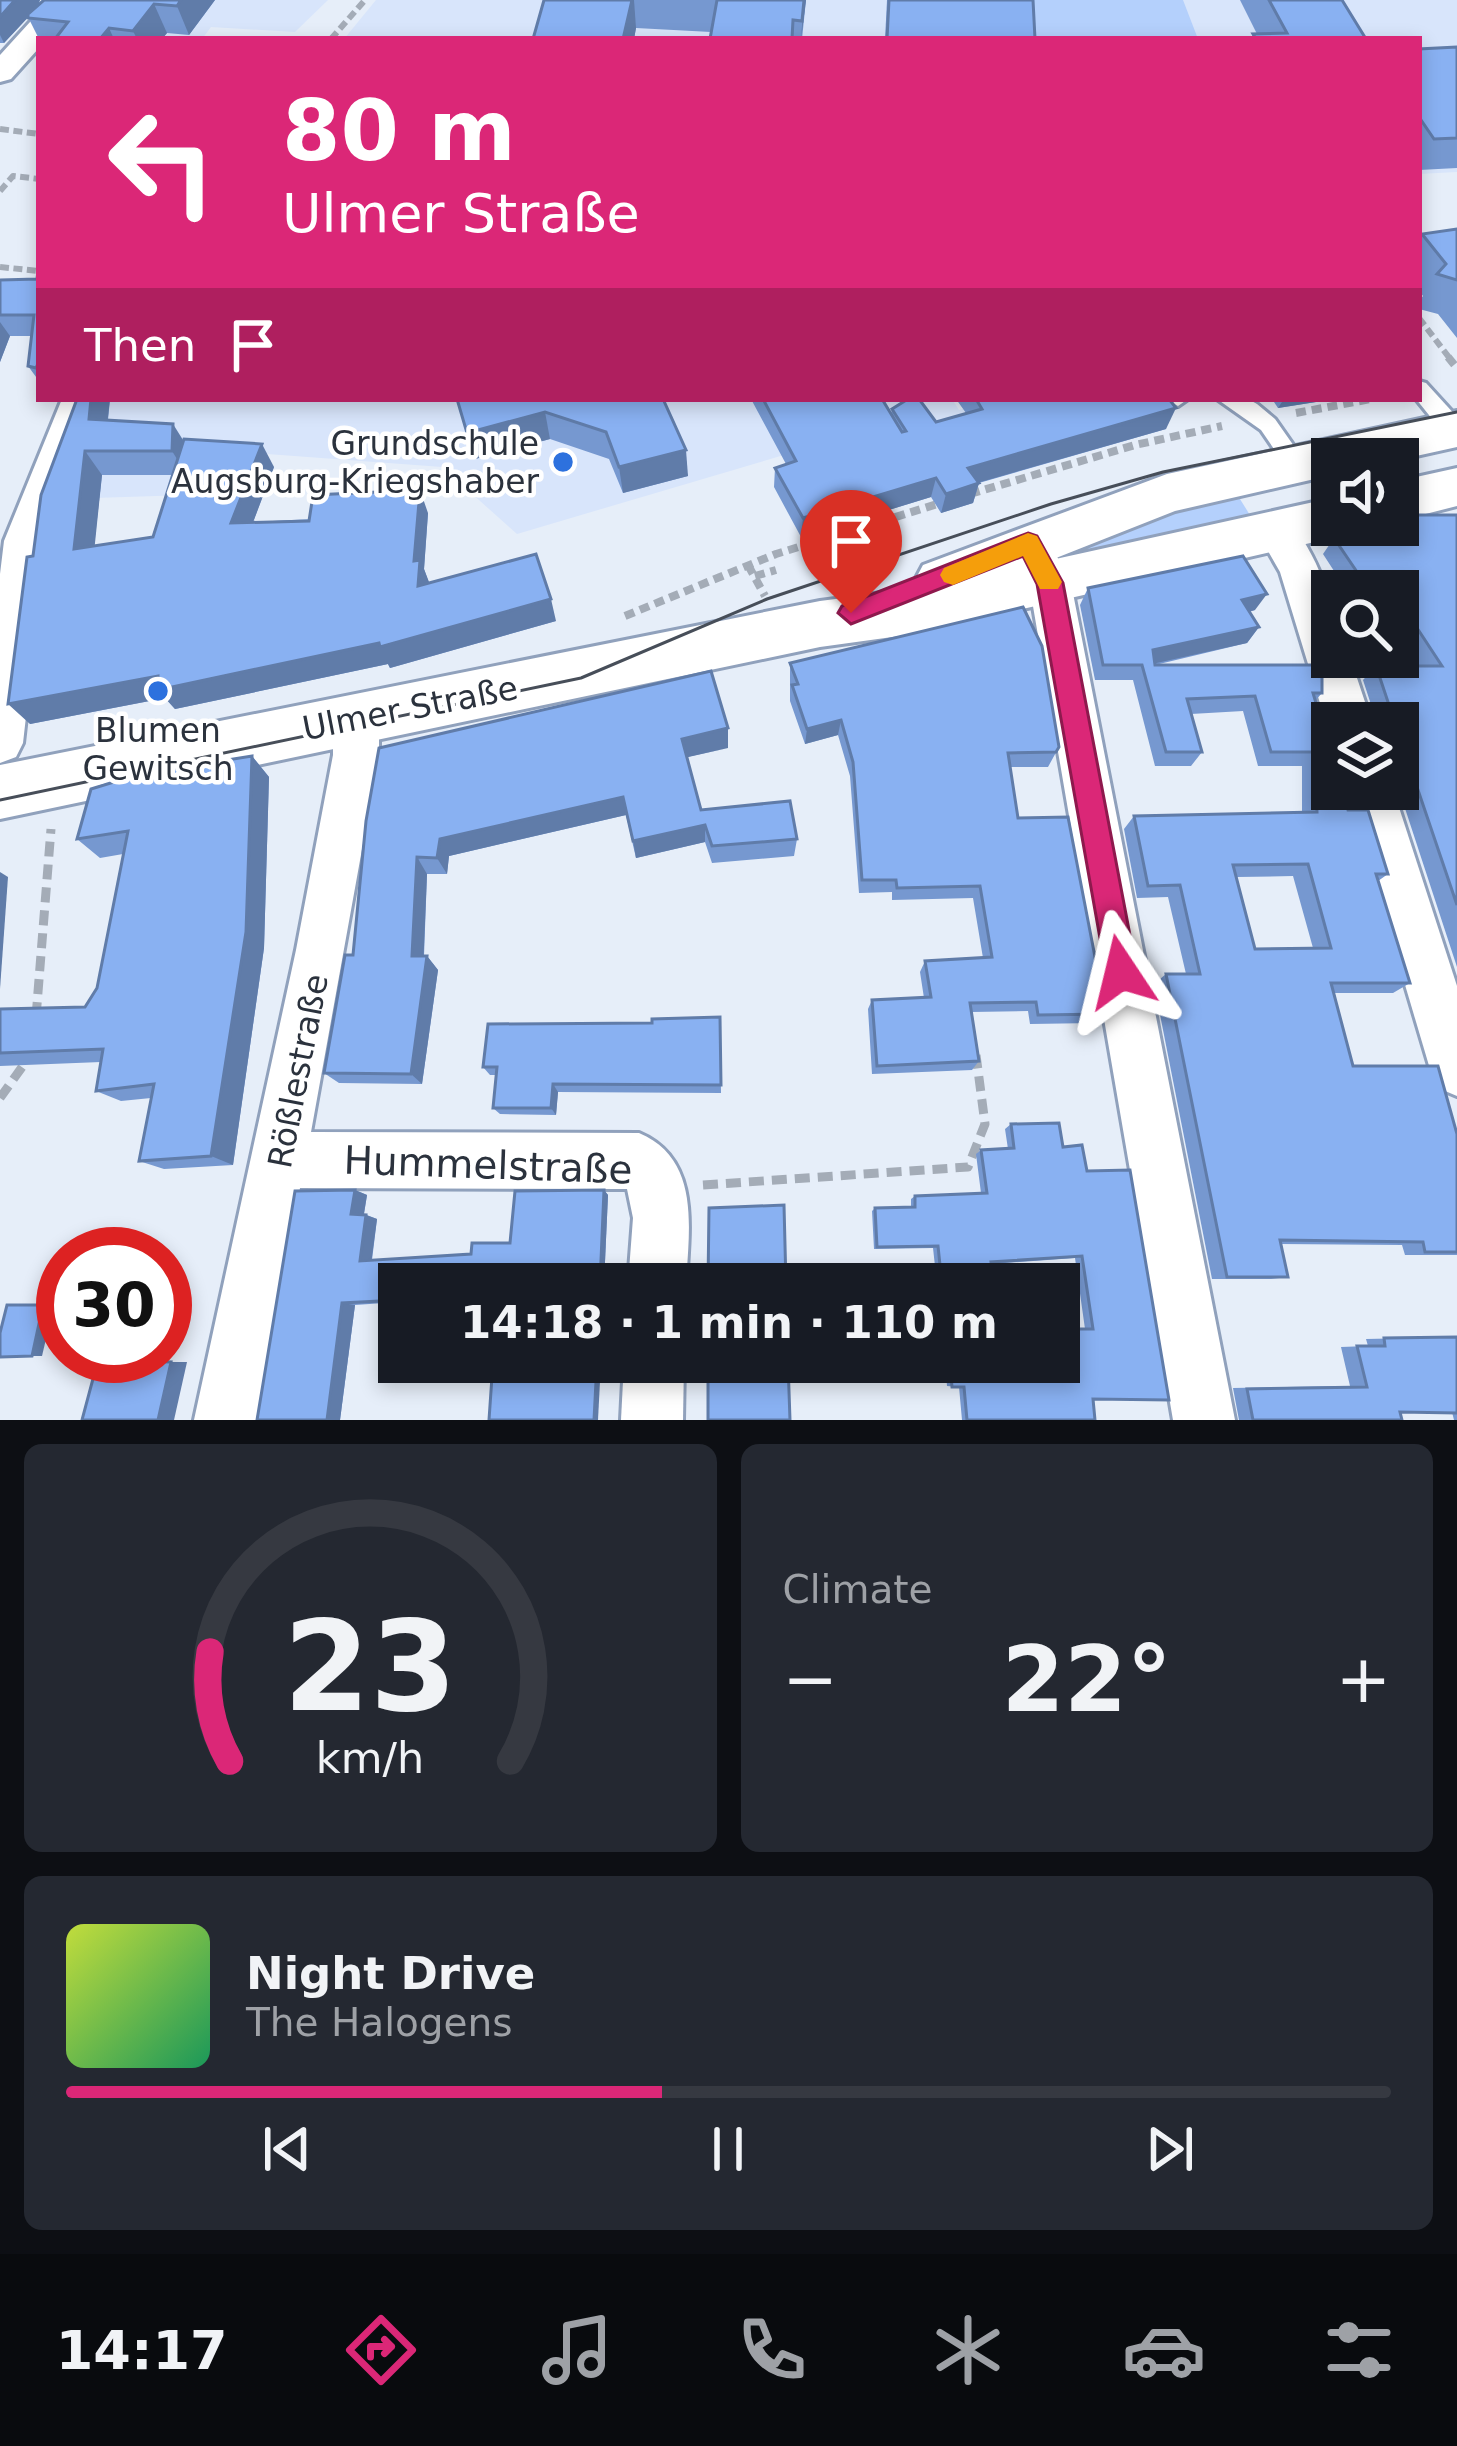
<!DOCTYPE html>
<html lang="en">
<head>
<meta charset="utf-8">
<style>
  body { margin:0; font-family:"DejaVu Sans",sans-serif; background:#242831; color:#f1f3f6; height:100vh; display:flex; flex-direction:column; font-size:45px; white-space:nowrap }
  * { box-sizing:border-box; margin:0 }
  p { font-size:39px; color:#9ea1a6 }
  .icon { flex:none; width:66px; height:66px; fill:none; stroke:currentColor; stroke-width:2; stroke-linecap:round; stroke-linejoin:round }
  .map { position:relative; height:1420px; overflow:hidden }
  .side { display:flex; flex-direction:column; gap:24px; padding:24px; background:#0d0f14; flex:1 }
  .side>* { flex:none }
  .hud { position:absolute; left:36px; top:36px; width:1386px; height:366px; border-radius:0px; box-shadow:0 6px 18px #0003; background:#db2777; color:#fff; overflow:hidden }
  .controls { position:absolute; left:1311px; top:438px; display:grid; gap:24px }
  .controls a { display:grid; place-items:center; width:108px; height:108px; border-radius:0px; background:#171b24; box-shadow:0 6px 18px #0003; font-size:60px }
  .speed { position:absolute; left:36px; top:1227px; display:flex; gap:24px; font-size:60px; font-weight:700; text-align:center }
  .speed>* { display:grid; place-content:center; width:156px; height:156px; border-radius:50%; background:#171b24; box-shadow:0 6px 18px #0003; line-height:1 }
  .speed .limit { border:18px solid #d22; background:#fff; color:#111 }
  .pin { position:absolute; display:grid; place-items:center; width:102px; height:102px; color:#fff; margin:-123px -51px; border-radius:50% 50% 50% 0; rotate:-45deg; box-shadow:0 0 12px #0007 }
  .pin .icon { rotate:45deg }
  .me { position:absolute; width:132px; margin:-66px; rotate:350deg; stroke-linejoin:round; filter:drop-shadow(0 0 9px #0008) }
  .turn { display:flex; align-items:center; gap:42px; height:252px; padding:0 48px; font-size:54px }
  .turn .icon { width:156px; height:156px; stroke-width:2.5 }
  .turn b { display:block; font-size:84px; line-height:102px }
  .then { display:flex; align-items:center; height:114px; padding:0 48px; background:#0003; gap:24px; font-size:45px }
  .big { font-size:90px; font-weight:800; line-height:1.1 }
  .side .card { flex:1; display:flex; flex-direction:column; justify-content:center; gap:18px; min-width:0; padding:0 42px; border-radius:18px; background:#242831 }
  .side .dial { align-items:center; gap:0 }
  .dial svg { height:312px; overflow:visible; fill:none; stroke:#363941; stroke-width:7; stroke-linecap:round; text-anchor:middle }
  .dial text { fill:#f1f3f6; stroke:none }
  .song { display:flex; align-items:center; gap:36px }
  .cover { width:144px; height:144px; border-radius:18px; background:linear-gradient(135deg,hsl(70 70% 55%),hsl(150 70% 35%)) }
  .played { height:12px; border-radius:6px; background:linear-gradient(90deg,#db2777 45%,#363941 45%) }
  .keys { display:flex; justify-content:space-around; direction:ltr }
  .heat { display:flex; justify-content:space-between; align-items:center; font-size:66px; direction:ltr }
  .side .tiles { flex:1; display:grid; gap:24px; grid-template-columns:1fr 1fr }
  .card:last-child { grid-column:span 2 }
  .trip { position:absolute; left:378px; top:1263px; width:702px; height:120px; border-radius:0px; background:#171b24; box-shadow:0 6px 18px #0003; font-weight:800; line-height:120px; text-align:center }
  .menu { display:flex; height:192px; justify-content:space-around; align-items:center; background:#090b0e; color:#9ea1a6 }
  .menu .icon { width:84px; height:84px }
  .menu .active { color:#db2777 }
  .menu b { font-size:54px; color:#f1f3f6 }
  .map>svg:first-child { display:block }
</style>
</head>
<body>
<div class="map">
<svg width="1457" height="1420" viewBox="0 0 1457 1420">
  <rect width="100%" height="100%" fill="#e6eef9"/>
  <g fill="#d8e5fb">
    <path d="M89 0H328L295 32 211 27 202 39H59Z"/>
    <path d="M376 0H1457V172L1419 174V39H344Z"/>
    <path d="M104 399H952L959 410 994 400 1015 429 882 426 517 534 442 467 162 446 188 495 62 499Z"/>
  </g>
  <g fill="#b4d0fc">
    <path d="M1026 0H1183L1198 39H1028Z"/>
    <path d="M1235 491 1253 520 1078 556 1070 546Z"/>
  </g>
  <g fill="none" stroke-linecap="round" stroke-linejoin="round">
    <defs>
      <g id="service">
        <path d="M1419 381 1426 383 1457 417V435L1433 420 1416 399Z"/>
        <path d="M1166 399H1188L1178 406Z"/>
        <path d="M1217 399H1248L1257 404 1275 419 1303 459 1306 465 1303 471H1289L1261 430Z"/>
      </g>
      <g id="minor">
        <path d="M50 0H80L47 39H39V48L11 79 0 82V55Z"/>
        <path d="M62 399H100L46 541 23 743 16 757 0 763V574L4 541Z"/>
        <path d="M1277 516 1291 521C1325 572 1332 596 1332 657H1350L1372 723H1332V735L1326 723 1280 572 1257 532 1263 521Z"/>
        <path d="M1030 530 1045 534 1071 583 1235 1420H1173L1029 583 1009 546 1015 534Z"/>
        <path d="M356 699 372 705 379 719V755L311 1132 639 1133C701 1159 689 1229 686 1284H628L633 1218 627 1189 300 1188 256 1420H194L296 950 333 755V719L340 705Z"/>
        <path d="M1347 789H1393L1457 986V1096L1438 1088 1430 1069Z"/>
        <path d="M624 1362H684L683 1420H621Z"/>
      </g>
      <g id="tertiary">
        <path d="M1457 411V447L1398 460 1332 459V475L1175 511 1051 560 1332 498V525H1354L1350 532 1332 538 914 634 820 647 0 819V765L820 601 920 588 915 580 923 565 1167 474Z"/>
        <path d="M1457 468V506L1398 521V481Z"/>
      </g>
    </defs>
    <use href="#service" stroke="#90a1bc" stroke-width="6"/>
    <use href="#minor" stroke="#90a1bc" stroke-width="6"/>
    <use href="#tertiary" stroke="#90a1bc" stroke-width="6"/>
    <g stroke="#a4acb7" stroke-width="6" stroke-dasharray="9 4.5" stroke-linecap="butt">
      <path d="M331 39 365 0"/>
      <path d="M0 129 39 134"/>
      <path d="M0 191 13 176 39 179"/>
      <path d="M0 267 39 271"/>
      <path d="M1419 318 1451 360"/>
    </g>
    <g stroke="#a4acb7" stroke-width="8" stroke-dasharray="10 6" stroke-linecap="butt">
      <path d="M1448 357 1457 368"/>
      <path d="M1296 413 1371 399"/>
      <path d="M970 494 1135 445 1222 426"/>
      <path d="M748 565 765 596"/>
      <path d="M755 576 776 570"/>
      <path d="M625 616 776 554 944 502"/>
    </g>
    <g stroke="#a4acb7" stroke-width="9" stroke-dasharray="15 8" stroke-linecap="butt">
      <path d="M36 1017 51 829"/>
      <path d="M0 1098 27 1060"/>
      <path d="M703 1185 968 1167 985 1124 976 1055"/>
    </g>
    <use href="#service" fill="#fff" fill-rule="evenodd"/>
    <use href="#minor" fill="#fff" fill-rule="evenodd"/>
    <use href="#tertiary" fill="#fff" fill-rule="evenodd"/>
    <path stroke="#474e59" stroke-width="3" d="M0 800 581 678 767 599 1051 504 1163 472 1457 412"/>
  </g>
  <g fill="#7698d0" fill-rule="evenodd">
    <path d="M0 0H40L37 7 215 0 189 35 167 33 162 39H39L28 17 4 43H0Z"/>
    <path d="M544 0H806L802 39H710L711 32 636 28 634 39H533Z"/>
    <path d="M887 0H1033L1035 39H885Z"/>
    <path d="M1240 0H1342L1366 39H1251L1253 34H1257Z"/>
    <path d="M1457 47V168L1419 170V49Z"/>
    <path d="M1457 229V338L1438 314 1419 309V301L1423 296 1419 291V238L1422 234Z"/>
    <path d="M39 263V381L28 366 31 336H10L0 362V280L37 279Z"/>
    <path d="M77 399H110L108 420 274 467 253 522 428 513 424 569 429 583 556 621 390 668 388 664 175 709 165 698 30 724 33 556ZM102 475H173L153 537 94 546Z"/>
    <path d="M456 399H663L688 476 623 493 609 459 550 439 475 459Z"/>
    <path d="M751 399H882L891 415 892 409 936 422 966 413 956 399H1169L1166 429 979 483 973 503 941 513 931 497 801 537 774 487 775 468 786 464Z"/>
    <path d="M1272 399H1335L1278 408Z"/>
    <path d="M1457 515V967L1398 787V723H1377L1363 680 1376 666H1418L1398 635V591H1347L1323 554 1334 538 1376 529 1379 525H1398Z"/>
    <path d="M1088 588 1255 610 1249 612 1259 627 1247 643 1155 665 1322 693 1315 701 1348 810 1388 874 1378 881 1410 983 1393 993H1334L1353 1066 1457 1134V1255H1405L1402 1245 1280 1244 1288 1277 1271 1279H1212L1154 984 1166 974H1186L1168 897 1137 898 1124 829 1134 816 1302 812V766H1258L1243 711 1191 714 1202 752 1191 766H1155L1133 680H1095L1080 605ZM1293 876 1313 948 1255 949 1237 877Z"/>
    <path d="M790 663 1059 747 1048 767H1010L1018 818 1106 1014 1095 1023 1030 1024 1028 1011 971 1012 979 1061 972 1070 872 1074 868 1009 872 1000 924 998 920 972 925 961 983 958 973 898 892 900V892L859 893 850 776 838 735 805 744 790 701Z"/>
    <path d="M728 748 687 757 701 810 797 839 794 856 712 863 705 842 636 858 626 815 449 856 447 874H427L424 956H427L438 970 422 1084 339 1083 324 1073 353 955 366 821Z"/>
    <path d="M252 756 269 777 264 948 233 1165 164 1169 139 1161 151 1098 121 1101 96 1091 101 1062 0 1066V1009L85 1007 97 988 123 854 100 858 77 839Z"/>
    <path d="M720 1017 721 1093 558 1092 556 1115 500 1114 493 1108 496 1075H490L483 1067 652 1023Z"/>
    <path d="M1011 1124 1063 1147 1087 1171 1130 1170 1093 1399 1095 1420H962L959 1387 947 1386 945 1362H1059L1085 1329 1075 1258 992 1264 994 1284H937L933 1248 874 1249 872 1211 875 1208 911 1207V1199L915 1196 981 1193 976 1154 981 1150 1008 1149 1005 1129Z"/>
    <path d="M355 1190 367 1195 364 1214 377 1219 372 1260 471 1254 510 1243 604 1190 608 1195 604 1284H399V1302L355 1305 340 1420H257Z"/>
    <path d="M1457 1337V1420H1454L1452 1412H1400L1402 1420H1239L1233 1388 1350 1386 1341 1347 1368 1346 1366 1339Z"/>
  </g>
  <g fill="#607ca9">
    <path d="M15 0H40L36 9 4 43 0 35V17Z"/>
    <path d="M181 0H215L189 35 177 6Z"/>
    <path d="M632 0H634L636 28 634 39H623Z"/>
    <path d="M804 0H806L801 39Z"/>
    <path d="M154 4 167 33 162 39H137L133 31Z"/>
    <path d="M109 28 114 39H100Z"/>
    <path d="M0 322 10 336 0 362Z"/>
    <path d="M91 399H110L105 443 89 419Z"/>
    <path d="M1284 399H1335L1278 408Z"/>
    <path d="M1176 408 1166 429 963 487 968 468Z"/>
    <path d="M545 412 550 439 475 459 467 433Z"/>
    <path d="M173 424 188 448 187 475 172 451Z"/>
    <path d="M262 444 274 467 244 546 231 523Z"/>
    <path d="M686 450 688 476 623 493 619 467Z"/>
    <path d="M85 451 102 475 92 572 74 549Z"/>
    <path d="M936 478 931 497 801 537 803 518Z"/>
    <path d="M979 483 973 503 941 513 946 494Z"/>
    <path d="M420 490 428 513 424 569 429 582 427 608 418 586 414 561Z"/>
    <path d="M1267 594 1255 610 1231 616 1242 600Z"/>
    <path d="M551 599 556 621 390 668 388 664 175 709 165 698 30 724 8 704Z"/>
    <path d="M1259 627 1247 643 1143 666 1153 650Z"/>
    <path d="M841 720 838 735 805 744 807 729Z"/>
    <path d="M728 728V748L684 758 682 739Z"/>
    <path d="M252 756 269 777 264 948 233 1165 211 1156Z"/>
    <path d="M623 797 626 815 449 856 447 874 437 858 440 839Z"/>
    <path d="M705 825V842L636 858 633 841Z"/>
    <path d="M417 857 427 874 423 970 412 956Z"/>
    <path d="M0 872 8 877 0 989Z"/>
    <path d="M427 956 438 970 422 1084 411 1074Z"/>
    <path d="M553 1084 558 1092 556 1115 551 1108Z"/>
    <path d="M355 1190 367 1195 363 1219 351 1214Z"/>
    <path d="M604 1190 608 1195 604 1284H600Z"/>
    <path d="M366 1215 377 1219 371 1264 360 1261Z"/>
    <path d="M342 1303 355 1305 340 1420H327Z"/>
    <path d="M43 1305H54L42 1356H32Z"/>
    <path d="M171 1362H187L174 1420H158Z"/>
    <path d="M597 1362H601L598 1420H594Z"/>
  </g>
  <g fill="#89b1f2" stroke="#607ca9" stroke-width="3" fill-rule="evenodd">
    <path d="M0 0H15L0 17Z"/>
    <path d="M44 0H181L177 6 154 4 133 31 109 28 100 39H55L68 22 28 18V14Z"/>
    <path d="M544 0H632L623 39H533Z"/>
    <path d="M717 0H804L802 21 793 20 792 39H710Z"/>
    <path d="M889 0H1033L1035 39H887Z"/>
    <path d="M1269 0H1342L1366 39H1256L1253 34 1287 33Z"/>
    <path d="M1457 47V138L1434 139 1419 117V49Z"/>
    <path d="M1457 229V280L1437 274 1446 264 1422 234Z"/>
    <path d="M39 263V361L36 368 28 366 34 315H0V280L37 279Z"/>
    <path d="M77 399H91L89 419 173 424 172 451H85L74 549 153 537 184 439 262 444 231 523 309 521 313 495 420 490 414 561 420 560 418 586 536 554 551 599 380 647 379 643 158 690V676L8 704 27 557 33 556 41 495Z"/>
    <path d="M457 399H663L686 450 619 467 606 432 545 412 467 433Z"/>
    <path d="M763 399H882L902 432 906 431 892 409 908 399H919L936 422 982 409 976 399H1169L1176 408 968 468 979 483 946 494 936 478 803 518 775 468 796 461Z"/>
    <path d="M1398 515H1457V905L1398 731V723H1395L1376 666H1442L1398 599V591H1370L1334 538 1398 525Z"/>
    <path d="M1243 556 1267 594 1242 600 1259 627 1153 650 1155 665H1322V693H1313L1332 757V789H1342L1348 810H1368L1388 874H1376L1410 983H1331L1353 1066H1438L1457 1134V1252H1425L1423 1242 1280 1240 1288 1277H1227L1166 974H1200L1180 885 1148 886 1134 816 1317 812 1315 752H1271L1255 696 1187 699 1202 752H1166L1142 665H1103L1088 588ZM1308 864 1331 948 1255 949 1233 865Z"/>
    <path d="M1023 607 1042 646 1059 747 1056 752 1008 753 1018 818 1068 817 1106 1014 1038 1015 1036 1002 970 1003 979 1061 877 1066 872 1000 931 997 925 961 992 957 980 886 897 888 896 880H862L853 762 841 720 807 729 792 685 798 684 790 663Z"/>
    <path d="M711 671 728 728 682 739 701 810 790 801 797 839 712 846 705 825 633 841 623 797 440 839 437 858 417 857 412 956H427L411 1074 324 1073 345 955H353L366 821 379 748Z"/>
    <path d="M252 756 246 932 211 1156 139 1161 154 1084 96 1091 103 1049 0 1053V1009L85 1007 97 988 128 831 77 839 91 789 140 774Z"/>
    <path d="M720 1017 721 1085 553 1084 551 1108H493L497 1067H483L488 1024 652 1023V1019Z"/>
    <path d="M1059 1123 1063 1147 1082 1145 1087 1171 1130 1170 1169 1400 1093 1399 1095 1420H967L964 1387H952L950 1362H1059V1329H1093L1082 1256 991 1262 994 1284H942L938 1246 877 1247 875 1208 915 1207V1196L987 1193 981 1150 1014 1148 1011 1124Z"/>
    <path d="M355 1190 351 1214 366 1215 360 1261 471 1254 472 1243H510L515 1191 604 1190 600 1284H399V1300L342 1303 327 1420H257L295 1191Z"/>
    <path d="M784 1205 786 1284H708L709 1208Z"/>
    <path d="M7 1305H43L32 1356 0 1357V1333Z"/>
    <path d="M1457 1337V1413L1400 1412 1402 1420H1253L1247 1389 1367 1387 1357 1346H1385L1384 1338Z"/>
    <path d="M98 1360 171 1362 158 1420H82Z"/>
    <path d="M493 1362H597L594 1420H489Z"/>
    <path d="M708 1362H788L790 1420H708Z"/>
  </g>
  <path fill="#db2777" stroke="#8e194d" stroke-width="3" d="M1028 533 1037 536 1063 583 1137 972 1132 982 1121 987 1110 982 1106 972 1037 584 1023 556 851 624 838 613 842 606Z"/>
  <path fill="#f59e0b" d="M1028 533 1037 536 1062 582 1058 589H1040L1023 556 953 585 944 582 940 575 944 568Z"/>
  <g fill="#2d71de" stroke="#fff" stroke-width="4.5">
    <circle cx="563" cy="462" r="12"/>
    <circle cx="158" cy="691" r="12"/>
  </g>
  <g text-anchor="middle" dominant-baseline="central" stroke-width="9" stroke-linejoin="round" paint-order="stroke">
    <g font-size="33" fill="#2b323d" stroke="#fff" text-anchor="end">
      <text x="539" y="443">Grundschule<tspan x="539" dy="38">Augsburg-Kriegshaber</tspan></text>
      <text x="158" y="730" text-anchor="middle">Blumen<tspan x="158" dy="38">Gewitsch</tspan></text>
    </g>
    <g font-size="33" fill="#2b323d" stroke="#fff">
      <text transform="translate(410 708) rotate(-11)">Ulmer Straße</text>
      <text transform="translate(298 1071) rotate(-79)">Rößlestraße</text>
    </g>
    <g font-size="39" fill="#2b323d" stroke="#fff">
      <text transform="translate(488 1165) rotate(2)">Hummelstraße</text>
    </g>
  </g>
</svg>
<div class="controls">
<a><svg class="icon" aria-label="sound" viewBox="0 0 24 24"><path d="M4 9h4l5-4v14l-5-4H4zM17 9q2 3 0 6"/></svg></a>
<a><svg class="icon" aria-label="search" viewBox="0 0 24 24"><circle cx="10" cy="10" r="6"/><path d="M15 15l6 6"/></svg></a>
<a><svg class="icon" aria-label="layers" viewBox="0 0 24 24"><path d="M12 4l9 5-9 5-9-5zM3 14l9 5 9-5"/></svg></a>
</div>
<div class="speed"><div class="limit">30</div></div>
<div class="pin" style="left:851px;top:613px;background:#d93025"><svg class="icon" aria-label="arrive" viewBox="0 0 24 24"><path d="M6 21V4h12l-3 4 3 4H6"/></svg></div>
<svg class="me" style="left:1121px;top:972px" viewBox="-20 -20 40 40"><path d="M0-17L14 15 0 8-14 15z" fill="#db2777" stroke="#fff" stroke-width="4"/></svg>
<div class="trip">14:18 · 1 min · 110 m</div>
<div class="hud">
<div class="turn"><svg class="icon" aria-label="left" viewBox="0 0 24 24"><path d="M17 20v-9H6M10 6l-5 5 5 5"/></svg><div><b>80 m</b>Ulmer Straße</div></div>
<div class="then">Then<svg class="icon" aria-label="arrive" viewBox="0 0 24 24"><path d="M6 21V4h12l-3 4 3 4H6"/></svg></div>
</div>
</div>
<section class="side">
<div class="tiles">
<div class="card dial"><svg viewBox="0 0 100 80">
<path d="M14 69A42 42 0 1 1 86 69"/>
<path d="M14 69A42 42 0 0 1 9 41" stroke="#db2777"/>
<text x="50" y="56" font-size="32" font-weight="700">23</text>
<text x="50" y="72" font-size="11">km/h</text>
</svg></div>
<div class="card"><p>Climate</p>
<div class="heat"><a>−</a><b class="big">22°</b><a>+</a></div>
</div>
<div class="card">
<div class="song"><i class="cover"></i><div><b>Night Drive</b><p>The Halogens</p></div></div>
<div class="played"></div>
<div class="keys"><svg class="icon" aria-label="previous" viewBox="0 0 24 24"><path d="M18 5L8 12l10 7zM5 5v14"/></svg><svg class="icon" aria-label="pause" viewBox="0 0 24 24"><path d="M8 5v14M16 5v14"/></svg><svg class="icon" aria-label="next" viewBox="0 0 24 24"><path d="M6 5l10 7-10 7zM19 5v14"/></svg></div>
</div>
</div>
</section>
<nav class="menu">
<b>14:17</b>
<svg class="icon active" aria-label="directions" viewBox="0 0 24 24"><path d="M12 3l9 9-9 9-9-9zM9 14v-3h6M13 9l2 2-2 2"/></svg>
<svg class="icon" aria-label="music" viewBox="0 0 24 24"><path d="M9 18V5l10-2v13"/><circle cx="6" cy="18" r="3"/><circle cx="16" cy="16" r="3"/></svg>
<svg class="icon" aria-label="phone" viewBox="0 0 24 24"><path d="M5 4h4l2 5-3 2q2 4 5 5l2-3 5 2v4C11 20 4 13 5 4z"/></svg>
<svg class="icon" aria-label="climate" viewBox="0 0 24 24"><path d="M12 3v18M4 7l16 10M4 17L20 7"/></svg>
<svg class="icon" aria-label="car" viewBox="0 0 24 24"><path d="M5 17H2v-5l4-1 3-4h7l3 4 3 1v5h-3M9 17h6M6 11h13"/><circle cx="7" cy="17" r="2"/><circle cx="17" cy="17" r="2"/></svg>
<svg class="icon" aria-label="filters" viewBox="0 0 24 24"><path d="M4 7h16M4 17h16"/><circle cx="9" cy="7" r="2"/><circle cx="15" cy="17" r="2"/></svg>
</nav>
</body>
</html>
